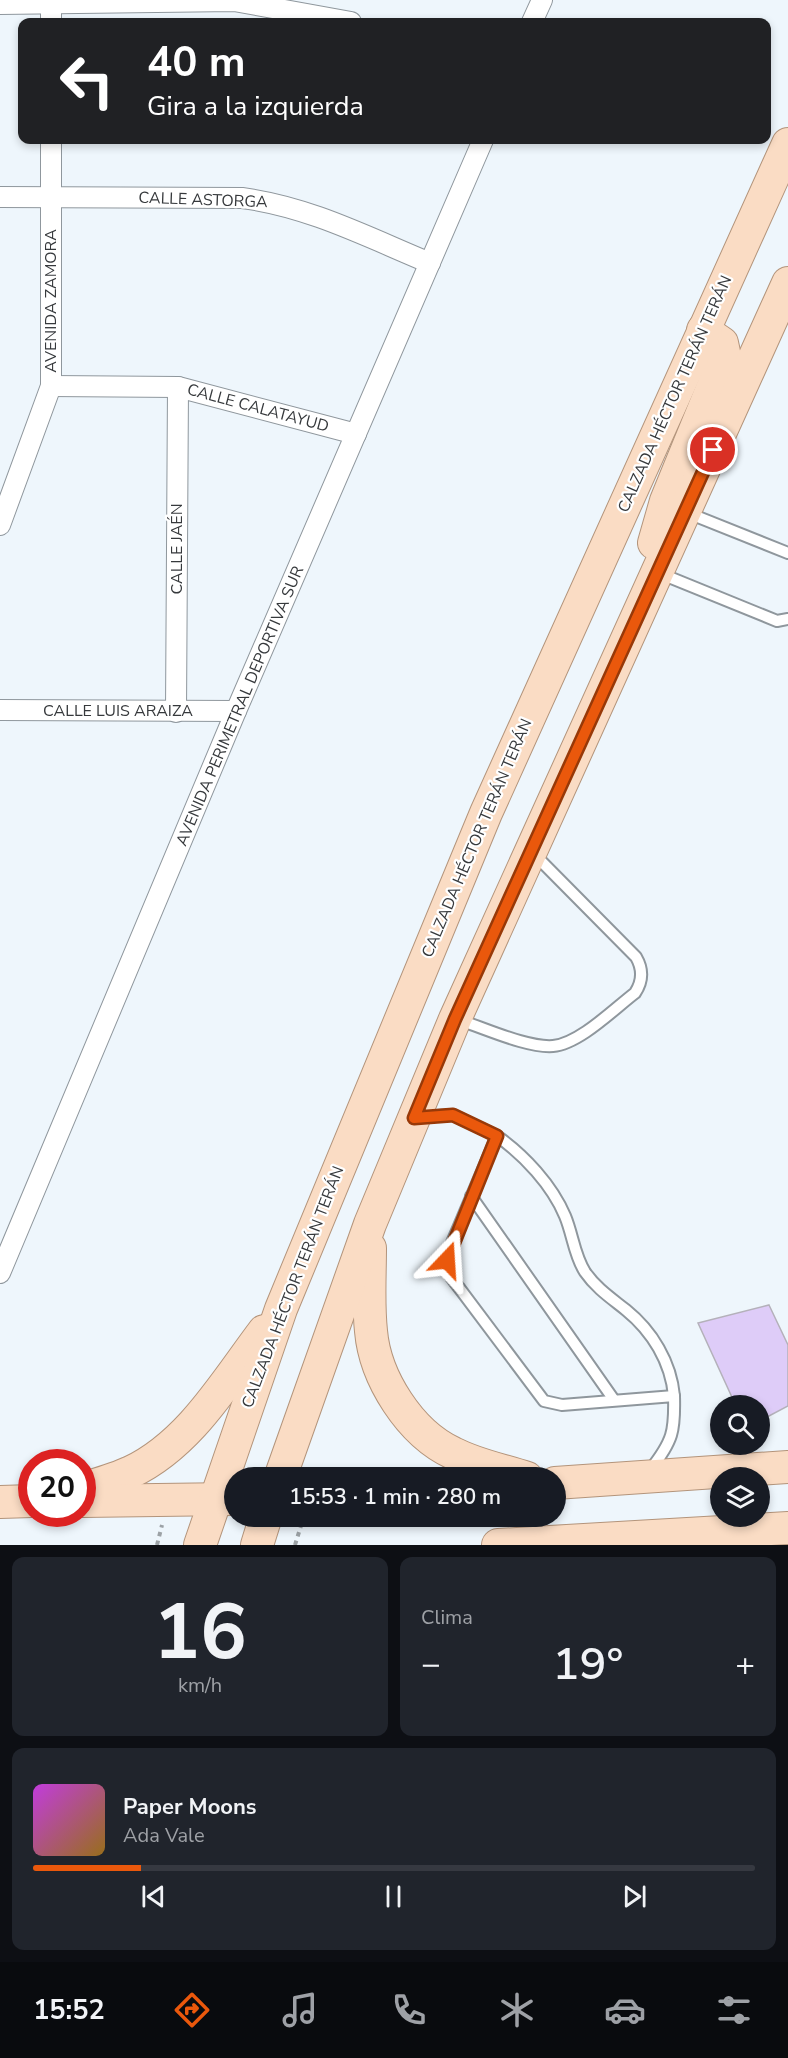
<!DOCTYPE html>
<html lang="es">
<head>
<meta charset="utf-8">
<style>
  body { margin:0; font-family:"Nunito Sans",sans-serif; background:#20242c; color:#f1f3f6; height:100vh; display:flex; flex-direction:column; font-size:22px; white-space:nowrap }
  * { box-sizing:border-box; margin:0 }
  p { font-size:20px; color:#9ea1a6 }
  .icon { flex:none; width:33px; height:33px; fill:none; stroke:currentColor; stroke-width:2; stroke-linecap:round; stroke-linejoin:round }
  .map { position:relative; height:1545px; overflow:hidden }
  .panel { display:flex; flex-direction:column; gap:12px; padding:12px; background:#0d0f14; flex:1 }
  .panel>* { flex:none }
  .top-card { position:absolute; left:18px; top:18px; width:753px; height:126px; border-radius:12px; box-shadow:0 3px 9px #0003; background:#202124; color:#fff; overflow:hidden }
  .buttons { position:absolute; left:710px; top:1395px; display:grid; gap:12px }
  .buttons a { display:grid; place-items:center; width:60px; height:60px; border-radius:50%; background:#171b24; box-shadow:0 3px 9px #0003; font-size:30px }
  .speed { position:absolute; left:18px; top:1449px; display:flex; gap:12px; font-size:30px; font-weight:700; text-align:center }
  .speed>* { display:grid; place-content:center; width:78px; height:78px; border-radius:50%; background:#171b24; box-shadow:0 3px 9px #0003; line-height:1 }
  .speed .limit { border:9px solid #d22; background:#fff; color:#111 }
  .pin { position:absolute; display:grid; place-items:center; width:51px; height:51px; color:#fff; margin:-26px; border:3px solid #fff; border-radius:50%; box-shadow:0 2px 6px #0007 }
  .me { position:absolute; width:66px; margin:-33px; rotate:20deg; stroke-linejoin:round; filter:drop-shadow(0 0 4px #0008) }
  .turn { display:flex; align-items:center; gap:21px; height:126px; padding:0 30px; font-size:27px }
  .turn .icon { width:78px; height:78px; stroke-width:2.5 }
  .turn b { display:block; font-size:42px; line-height:51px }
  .big { font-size:45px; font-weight:600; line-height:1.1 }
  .panel .widget { flex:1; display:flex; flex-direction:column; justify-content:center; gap:9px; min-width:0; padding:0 21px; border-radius:12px; background:#20242c }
  .panel .dial { align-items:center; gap:0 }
  .dial b { font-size:78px; line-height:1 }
  .song { display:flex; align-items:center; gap:18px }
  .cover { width:72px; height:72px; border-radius:9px; background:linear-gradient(135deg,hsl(290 70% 55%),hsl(40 70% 35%)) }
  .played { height:6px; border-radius:3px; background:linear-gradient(90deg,#ea580c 15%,#363941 15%) }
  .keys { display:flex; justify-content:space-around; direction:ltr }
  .heat { display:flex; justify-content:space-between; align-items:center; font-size:33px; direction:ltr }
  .panel .tiles { flex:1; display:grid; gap:12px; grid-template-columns:1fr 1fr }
  .widget:last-child { grid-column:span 2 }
  .trip { position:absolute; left:224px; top:1467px; width:342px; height:60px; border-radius:30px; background:#171b24; box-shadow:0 3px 9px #0003; font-weight:600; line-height:60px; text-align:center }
  .menu { display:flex; height:96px; justify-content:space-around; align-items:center; background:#090b0e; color:#9ea1a6 }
  .menu .icon { width:42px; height:42px }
  .menu .selected { color:#ea580c }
  .menu b { font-size:27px; color:#f1f3f6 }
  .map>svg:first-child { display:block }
</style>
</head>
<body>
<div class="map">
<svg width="788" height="1545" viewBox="0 0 788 1545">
  <rect width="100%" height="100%" fill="#eef6fc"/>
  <path fill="#deccf8" stroke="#b4b1ba" stroke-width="1.5" d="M769 1305 788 1345V1406L767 1417V1424L759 1432V1406H736L698 1323Z"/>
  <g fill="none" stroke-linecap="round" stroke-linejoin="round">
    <defs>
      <g id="service">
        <path d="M688 513 788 553"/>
        <path d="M659 573 777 621 788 619"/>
        <path d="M459 1020C485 1028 527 1048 553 1046 579 1044 614 1009 635 993 643 981 643 969 636 957L534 854"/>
        <path d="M420 1117 453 1115 497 1136 448 1252 447 1267 451 1277 544 1401 562 1405 674 1396C675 1431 673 1441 650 1470"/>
        <path d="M497 1136C524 1155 552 1185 565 1216 573 1235 574 1255 585 1272 596 1288 611 1298 626 1310 652 1331 671 1362 674 1396"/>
        <path d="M471 1196 614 1400"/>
      </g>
      <g id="minor">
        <path d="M51 0V22"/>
        <path d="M0 4 234 1 351 22"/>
        <path d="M532 22 542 0"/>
        <path d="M0 197 242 198C310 207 367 237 430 263"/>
        <path d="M51 386 178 387 356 434"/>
        <path d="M0 525 51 386V140"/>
        <path d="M0 710 236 711"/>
        <path d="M176 712 178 387"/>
        <path d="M0 1273 236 711 483 140"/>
      </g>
      <g id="primary">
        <path d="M654 543 666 501 725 357 722 343 703 330"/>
        <path d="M370 1248C370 1275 368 1304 371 1331 375 1378 410 1433 453 1453 476 1465 503 1470 527 1478"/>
        <path d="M280 1478 370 1224 455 1019 788 283"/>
        <path d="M555 1483 788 1467"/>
        <path d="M82 1489C98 1484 116 1479 131 1472 190 1444 226 1381 264 1331"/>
        <path d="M82 1501 233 1499"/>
        <path d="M0 1502 32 1501"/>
        <path d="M200 1545 281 1309 486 813 788 144"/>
        <path d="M257 1545 266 1516"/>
        <path d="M498 1545 788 1528"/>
      </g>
    </defs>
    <use href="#service" stroke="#8f979d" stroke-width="14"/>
    <use href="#minor" stroke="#8f979d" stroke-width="22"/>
    <use href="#primary" stroke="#b3947b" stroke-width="34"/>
    <g stroke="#9ca2a6" stroke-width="4" stroke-dasharray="4.5 4.5" stroke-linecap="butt">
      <path d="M157 1545 162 1525"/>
      <path d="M295 1545 304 1516"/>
    </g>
    <use href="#service" stroke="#fff" stroke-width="10"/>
    <use href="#minor" stroke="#fff" stroke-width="20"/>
    <use href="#primary" stroke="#fadcc4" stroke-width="32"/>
  </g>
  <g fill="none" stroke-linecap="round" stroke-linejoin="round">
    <defs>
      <path id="route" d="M447 1260 497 1136 453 1115 414 1118 455 1019 713 450"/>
    </defs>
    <use href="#route" stroke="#983908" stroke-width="15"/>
    <use href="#route" stroke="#ea580c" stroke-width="10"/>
  </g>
  <g text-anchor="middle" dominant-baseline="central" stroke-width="4.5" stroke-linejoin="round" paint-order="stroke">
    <g font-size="16" fill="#36393c" stroke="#fff">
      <text transform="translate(203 200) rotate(2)">CALLE ASTORGA</text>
      <text transform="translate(51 301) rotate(-90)">AVENIDA ZAMORA</text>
      <text transform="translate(675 394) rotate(-66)">CALZADA HÉCTOR TERÁN TERÁN</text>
      <text transform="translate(258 408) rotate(15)">CALLE CALATAYUD</text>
      <text transform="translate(177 549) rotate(-90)">CALLE JAÉN</text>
      <text transform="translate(240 706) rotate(-67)">AVENIDA PERIMETRAL DEPORTIVA SUR</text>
      <text x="118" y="711">CALLE LUIS ARAIZA</text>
      <text transform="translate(477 838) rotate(-67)">CALZADA HÉCTOR TERÁN TERÁN</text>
      <text transform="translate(293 1287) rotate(-69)">CALZADA HÉCTOR TERÁN TERÁN</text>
    </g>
  </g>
</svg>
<div class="buttons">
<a><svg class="icon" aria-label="search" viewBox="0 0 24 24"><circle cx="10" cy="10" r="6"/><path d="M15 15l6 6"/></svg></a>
<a><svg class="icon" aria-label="layers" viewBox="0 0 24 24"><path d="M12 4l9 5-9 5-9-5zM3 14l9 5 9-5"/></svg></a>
</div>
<div class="speed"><div class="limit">20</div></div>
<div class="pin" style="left:713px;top:450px;background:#d93025"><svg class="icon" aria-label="arrive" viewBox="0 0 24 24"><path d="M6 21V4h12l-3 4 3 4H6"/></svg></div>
<svg class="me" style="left:447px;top:1260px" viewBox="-20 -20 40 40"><path d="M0-17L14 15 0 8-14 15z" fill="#ea580c" stroke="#fff" stroke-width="4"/></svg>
<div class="trip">15:53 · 1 min · 280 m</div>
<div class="top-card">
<div class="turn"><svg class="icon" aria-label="left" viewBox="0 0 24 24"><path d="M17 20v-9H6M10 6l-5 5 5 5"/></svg><div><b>40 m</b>Gira a la izquierda</div></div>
</div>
</div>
<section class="panel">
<div class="tiles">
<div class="widget dial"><b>16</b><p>km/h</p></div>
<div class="widget"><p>Clima</p>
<div class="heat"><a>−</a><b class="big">19°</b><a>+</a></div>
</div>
<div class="widget">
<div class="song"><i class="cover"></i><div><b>Paper Moons</b><p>Ada Vale</p></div></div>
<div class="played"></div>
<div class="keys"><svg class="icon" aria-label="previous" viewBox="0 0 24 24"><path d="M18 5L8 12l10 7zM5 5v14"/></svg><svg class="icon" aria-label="pause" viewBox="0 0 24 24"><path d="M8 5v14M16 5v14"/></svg><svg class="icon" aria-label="next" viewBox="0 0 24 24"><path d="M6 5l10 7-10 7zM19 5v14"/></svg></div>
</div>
</div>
</section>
<nav class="menu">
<b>15:52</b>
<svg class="icon selected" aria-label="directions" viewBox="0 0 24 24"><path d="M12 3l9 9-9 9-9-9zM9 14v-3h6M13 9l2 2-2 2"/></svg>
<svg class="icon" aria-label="music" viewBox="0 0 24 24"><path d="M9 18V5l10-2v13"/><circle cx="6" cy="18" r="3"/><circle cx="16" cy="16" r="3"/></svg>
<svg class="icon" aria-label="phone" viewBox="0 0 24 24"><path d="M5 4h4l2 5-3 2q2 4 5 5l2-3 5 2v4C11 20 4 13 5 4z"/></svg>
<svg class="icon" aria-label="climate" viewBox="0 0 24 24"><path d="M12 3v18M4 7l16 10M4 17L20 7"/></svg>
<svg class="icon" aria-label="car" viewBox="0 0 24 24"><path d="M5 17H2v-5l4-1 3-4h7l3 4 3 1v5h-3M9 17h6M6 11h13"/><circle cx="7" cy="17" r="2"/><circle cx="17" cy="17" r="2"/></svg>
<svg class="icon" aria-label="filters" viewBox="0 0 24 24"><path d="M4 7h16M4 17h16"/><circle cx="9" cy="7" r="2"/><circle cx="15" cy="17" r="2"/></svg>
</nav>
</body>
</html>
